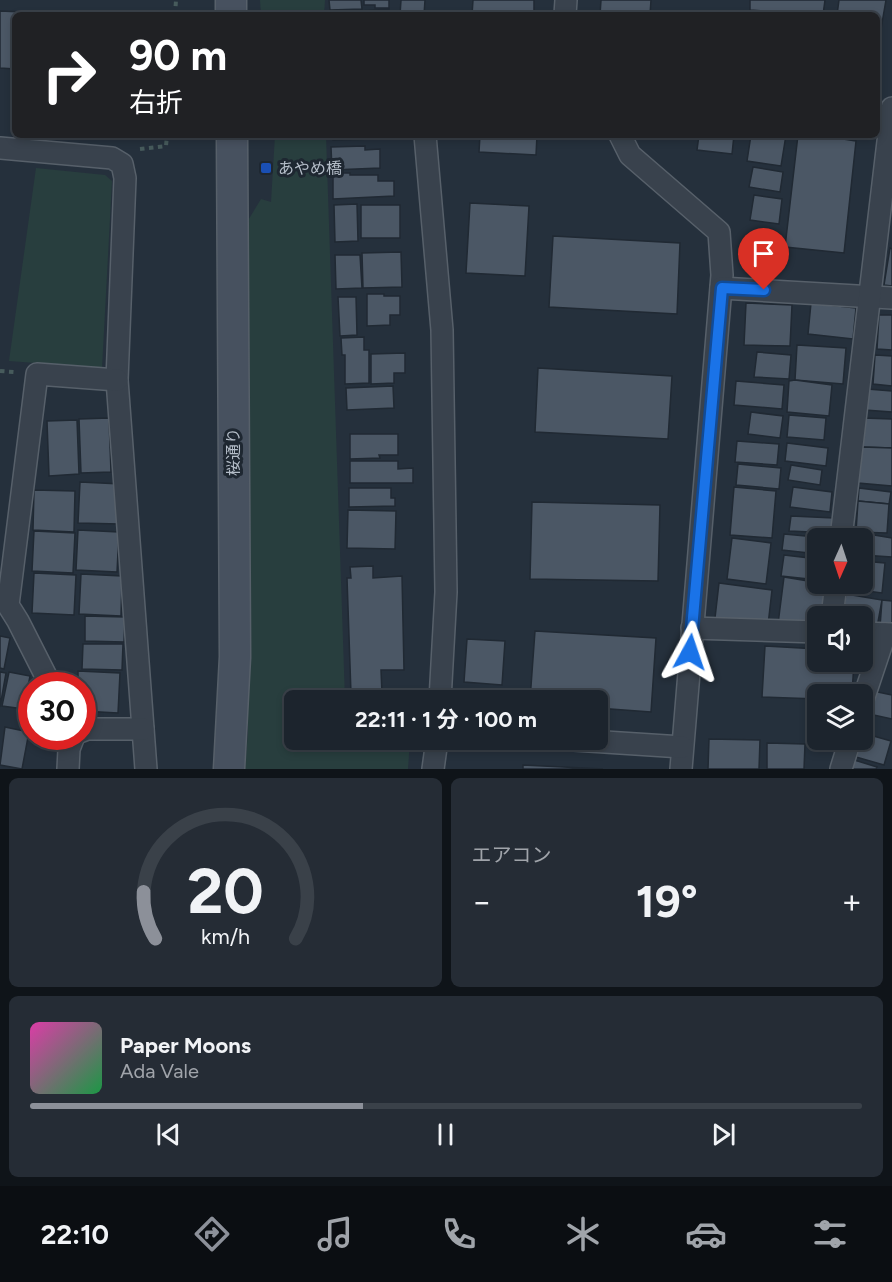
<!DOCTYPE html>
<html lang="ja">
<head>
<meta charset="utf-8">
<style>
  body { margin:0; font-family:Figtree,"Noto Sans JP",sans-serif; background:#252c35; color:#f1f3f6; height:100vh; display:flex; flex-direction:column; font-size:22px; white-space:nowrap }
  * { box-sizing:border-box; margin:0 }
  p { font-size:20px; color:#a0a4aa }
  .icon { flex:none; width:33px; height:33px; fill:none; stroke:currentColor; stroke-width:2; stroke-linecap:round; stroke-linejoin:round }
  .map { position:relative; height:769px; overflow:hidden }
  .side { display:flex; flex-direction:column; gap:9px; padding:9px; background:#0f1419; flex:1 }
  .side>* { flex:none }
  .banner { position:absolute; left:12px; top:12px; width:868px; height:126px; border-radius:9px; box-shadow:0 3px 9px #0003,0 0 0 2px #3a4149; background:#202124; color:#fff; overflow:hidden }
  .needle { width:39px; rotate:183deg }
  .fabs { position:absolute; left:807px; top:528px; display:grid; gap:12px }
  .fabs a { display:grid; place-items:center; width:66px; height:66px; border-radius:9px; background:#1c242d; box-shadow:0 3px 9px #0003,0 0 0 2px #3a4149; font-size:30px }
  .speed { position:absolute; left:18px; top:672px; display:flex; gap:12px; font-size:30px; font-weight:700; text-align:center }
  .speed>* { display:grid; place-content:center; width:78px; height:78px; border-radius:50%; background:#1c242d; box-shadow:0 3px 9px #0003,0 0 0 2px #3a4149; line-height:1 }
  .speed .limit { border:9px solid #d22; background:#fff; color:#111 }
  .pin { position:absolute; display:grid; place-items:center; width:51px; height:51px; color:#fff; margin:-62px -26px; border-radius:50% 50% 50% 0; rotate:-45deg; box-shadow:0 0 6px #0007 }
  .pin .icon { rotate:45deg }
  .me { position:absolute; width:66px; margin:-33px; rotate:5deg; stroke-linejoin:round; filter:drop-shadow(0 0 4px #0008) }
  .turn { display:flex; align-items:center; gap:21px; height:126px; padding:0 18px; font-size:27px }
  .turn .icon { width:78px; height:78px; stroke-width:2.5 }
  .turn b { display:block; font-size:42px; line-height:51px }
  .big { font-size:45px; font-weight:700; line-height:1.1 }
  .side .widget { flex:1; display:flex; flex-direction:column; justify-content:center; gap:9px; min-width:0; padding:0 21px; border-radius:9px; background:#252c35 }
  .side .dial { align-items:center; gap:0 }
  .dial svg { height:156px; overflow:visible; fill:none; stroke:#3a4149; stroke-width:7; stroke-linecap:round; text-anchor:middle }
  .dial text { fill:#f1f3f6; stroke:none }
  .song { display:flex; align-items:center; gap:18px }
  .cover { width:72px; height:72px; border-radius:9px; background:linear-gradient(135deg,hsl(320 70% 55%),hsl(140 70% 35%)) }
  .played { height:6px; border-radius:3px; background:linear-gradient(90deg,#8c9099 40%,#3a4149 40%) }
  .keys { display:flex; justify-content:space-around; direction:ltr }
  .heat { display:flex; justify-content:space-between; align-items:center; font-size:33px; direction:ltr }
  .side .tiles { flex:1; display:grid; gap:9px; grid-template-columns:1fr 1fr }
  .widget:last-child { grid-column:span 2 }
  .trip { position:absolute; left:284px; top:690px; width:324px; height:60px; border-radius:9px; background:#1c242d; box-shadow:0 3px 9px #0003,0 0 0 2px #3a4149; font-weight:700; line-height:60px; text-align:center }
  .tab-bar { display:flex; height:96px; justify-content:space-around; align-items:center; background:#0b0e12; color:#a0a4aa }
  .tab-bar .icon { width:42px; height:42px }
  .tab-bar .current { color:#8c9099 }
  .tab-bar b { font-size:27px; color:#f1f3f6 }
  .map>svg:first-child { display:block }
</style>
</head>
<body>
<div class="map">
<svg width="892" height="769" viewBox="0 0 892 769">
  <rect width="100%" height="100%" fill="#25303c"/>
  <g fill="#283e3e">
    <path d="M260 0H325L324 15H261Z"/>
    <path d="M275 135H326L345 700H294V740H410L408 769H245L248 732 247 222 261 199 271 202Z"/>
    <path d="M36 168 105 175 112 181 102 368 9 361Z"/>
  </g>
  <g fill="#4b5765" stroke="#202933" stroke-width="1.5">
    <path d="M329 0H361L362 9 330 10Z"/>
    <path d="M364 0H389V8H375V5H364Z"/>
    <path d="M401 0H425L424 15H400Z"/>
    <path d="M473 0H534V15H472Z"/>
    <path d="M601 0H651L650 15H600Z"/>
    <path d="M750 0H825L823 15 750 10Z"/>
    <path d="M839 0H886L880 35 878 34V15H837Z"/>
    <path d="M389 9V15H361V11Z"/>
    <path d="M0 11 90 15H15V69L0 68Z"/>
    <path d="M332 135H382V136H375V139L333 140Z"/>
    <path d="M480 135H537L536 155 479 152Z"/>
    <path d="M699 135H734L732 154 697 150Z"/>
    <path d="M751 135H786L781 166 747 161Z"/>
    <path d="M798 135H817L856 141 844 253 785 247Z"/>
    <path d="M365 146V150L380 149V168L332 170 331 147Z"/>
    <path d="M753 167 783 172 780 192 749 187Z"/>
    <path d="M333 173H350V175H378V181H394V196L333 199Z"/>
    <path d="M754 195 782 199 779 224 750 220Z"/>
    <path d="M470 203 529 206 525 276 466 273Z"/>
    <path d="M357 204 358 241 335 242 334 205Z"/>
    <rect x="361" y="205" width="39" height="33"/>
    <path d="M553 236 680 243 677 314 549 307Z"/>
    <path d="M890 248 892 249V286L884 285Z"/>
    <path d="M401 252 402 287 363 288 362 253Z"/>
    <path d="M335 255H360L362 288 336 289Z"/>
    <path d="M367 294H384V296H400V315H390V325L367 326Z"/>
    <path d="M338 297H356L357 335 340 336Z"/>
    <path d="M746 303 792 305 790 346 744 345Z"/>
    <path d="M811 303 856 308 853 339 808 334Z"/>
    <path d="M879 315H892V350L877 349Z"/>
    <path d="M364 337V350H369V383L345 384V355H342L341 338Z"/>
    <path d="M797 345 846 348 843 384 795 380Z"/>
    <path d="M757 352 791 355 789 379 754 377Z"/>
    <path d="M405 353V373H394V383L371 384V354Z"/>
    <path d="M875 355 892 356V386L873 384Z"/>
    <path d="M538 368 672 376 668 439 535 432Z"/>
    <path d="M795 380 832 385 829 416 787 412 789 381Z"/>
    <path d="M736 381 784 385 782 409 734 405Z"/>
    <path d="M393 386 394 408 347 410 346 388Z"/>
    <path d="M867 389 892 391V412L865 410Z"/>
    <path d="M751 412 783 416 780 438 748 434Z"/>
    <path d="M789 415 826 418 824 440 787 437Z"/>
    <path d="M109 418 111 472 81 473 79 419Z"/>
    <path d="M863 418 892 419V448L862 447Z"/>
    <path d="M77 420 79 474 49 476 47 421Z"/>
    <path d="M350 434H398V455H379L380 458 350 459Z"/>
    <path d="M737 441 779 444 777 465 735 462Z"/>
    <path d="M787 443 828 448 826 466 785 461Z"/>
    <path d="M862 447 892 448V486L858 483Z"/>
    <path d="M350 461H398V469L413 468V483H350Z"/>
    <path d="M738 464 781 468 779 489 736 485Z"/>
    <path d="M791 465 822 470 820 485 788 480Z"/>
    <path d="M80 482 121 484 120 524 78 523Z"/>
    <path d="M734 487 776 491 772 538 730 535Z"/>
    <path d="M793 487 832 492 830 512 790 507Z"/>
    <path d="M349 488H391V498H395V506L349 507Z"/>
    <path d="M859 488 891 492 889 504 858 501Z"/>
    <path d="M34 490 75 491 74 532 33 530Z"/>
    <path d="M858 501 889 504 887 533 856 532Z"/>
    <path d="M532 502 660 505 658 581 530 579Z"/>
    <path d="M348 510 396 511 395 549 347 548Z"/>
    <path d="M791 516 834 518 833 533 789 531Z"/>
    <path d="M78 530 119 532 117 572 76 570Z"/>
    <path d="M34 531 75 533 73 573 32 571Z"/>
    <path d="M856 532 892 538V557L862 555V538H855Z"/>
    <path d="M784 534 827 538H818V554L782 550Z"/>
    <path d="M732 538 771 543 766 584 727 579Z"/>
    <path d="M784 555 818 559V580L781 576Z"/>
    <path d="M862 561 885 563 882 593 844 588 845 584H862Z"/>
    <path d="M373 566V578L402 576 404 670H381L382 693 351 694 347 578H351L350 567Z"/>
    <path d="M34 573 76 575 74 615 32 613Z"/>
    <path d="M81 574 122 576 121 616 79 614Z"/>
    <path d="M784 577 826 584 821 616H818V629L778 624Z"/>
    <path d="M719 583 772 590 768 625 715 618Z"/>
    <path d="M846 594 882 600 876 633 862 630V616H842Z"/>
    <path d="M882 600 892 601V628L880 627Z"/>
    <path d="M85 616 125 617 124 642 85 641Z"/>
    <path d="M535 631 656 638 651 712 597 708V700H530Z"/>
    <path d="M0 636 10 638 4 669 0 668Z"/>
    <path d="M467 639 505 641 502 685 464 682Z"/>
    <path d="M83 644H123L122 670 82 669Z"/>
    <path d="M765 646 818 649V662H854L852 694H818V699L762 697Z"/>
    <path d="M78 671 120 673 118 713 82 711V686H78Z"/>
    <path d="M0 672 6 673 0 707Z"/>
    <path d="M9 672 30 676 24 709 2 706Z"/>
    <path d="M873 691 892 695V719L869 714Z"/>
    <path d="M5 727 29 732 22 769 0 765Z"/>
    <path d="M863 733 891 741 884 765 856 757Z"/>
    <path d="M709 739 760 740 759 769H708Z"/>
    <path d="M767 743 805 744 804 769H767Z"/>
    <path d="M851 759 877 767 876 769H848Z"/>
    <path d="M523 765 603 769H523Z"/>
  </g>
  <g fill="none" stroke-linecap="round" stroke-linejoin="round">
    <defs>
      <g id="street">
        <path d="M565 15 566 0"/>
        <path d="M425 135 442 330 446 592 440 700"/>
        <path d="M620 135 630 155 719 232 722 275 681 769"/>
        <path d="M0 148 112 158 122 164 125 178 117 380 146 769"/>
        <path d="M721 288 892 298"/>
        <path d="M841 538 892 108"/>
        <path d="M832 616 836 584"/>
        <path d="M692 628 818 632"/>
        <path d="M862 633 892 634"/>
        <path d="M51 686 18 621 8 605 37 374 117 380"/>
        <path d="M862 703 885 634"/>
        <path d="M82 731 87 729H143"/>
        <path d="M574 740 682 747"/>
        <path d="M68 769 69 749 74 736"/>
        <path d="M433 769 437 740"/>
        <path d="M841 769 850 740"/>
      </g>
      <g id="secondary">
        <path d="M231 0V15"/>
        <path d="M229 769 235 657 232 135"/>
      </g>
    </defs>
    <use href="#street" stroke="#57606a" stroke-width="24"/>
    <use href="#secondary" stroke="#57606a" stroke-width="33"/>
    <g stroke="#475b5c" stroke-width="4" stroke-dasharray="4.5 4.5" stroke-linecap="butt">
      <path d="M175 15 176 0"/>
      <path d="M140 149 166 146 167 135"/>
      <path d="M0 371 14 372"/>
    </g>
    <use href="#street" stroke="#39424d" stroke-width="21"/>
    <use href="#secondary" stroke="#47515f" stroke-width="30"/>
  </g>
  <g fill="none" stroke-linecap="round" stroke-linejoin="round">
    <defs>
      <path id="route" d="M690 652 722 288 764 290"/>
    </defs>
    <use href="#route" stroke="#114b97" stroke-width="15"/>
    <use href="#route" stroke="#1a73e8" stroke-width="10"/>
  </g>
  <rect fill="#1a4fb4" stroke="#1e2731" stroke-width="2" x="260" y="162" width="12" height="12" rx="3"/>
  <g text-anchor="middle" dominant-baseline="central" stroke-width="6" stroke-linejoin="round" paint-order="stroke">
    <g font-size="16" fill="#b4bdc8" stroke="#1e2731" text-anchor="start">
      <text x="278" y="168">あやめ橋</text>
    </g>
    <g font-size="16" fill="#b4bdc8" stroke="#1e2731">
      <text transform="translate(233 452) rotate(-90)">桜通り</text>
    </g>
  </g>
</svg>
<div class="fabs">
<a><svg class="needle" viewBox="-14 -14 28 28"><path d="M0-13l5 13h-10z" fill="#e53935"/><path d="M0 13l5-13h-10z" fill="#a0a4aa"/></svg></a>
<a><svg class="icon" aria-label="sound" viewBox="0 0 24 24"><path d="M4 9h4l5-4v14l-5-4H4zM17 9q2 3 0 6"/></svg></a>
<a><svg class="icon" aria-label="layers" viewBox="0 0 24 24"><path d="M12 4l9 5-9 5-9-5zM3 14l9 5 9-5"/></svg></a>
</div>
<div class="speed"><div class="limit">30</div></div>
<div class="pin" style="left:764px;top:290px;background:#d93025"><svg class="icon" aria-label="arrive" viewBox="0 0 24 24"><path d="M6 21V4h12l-3 4 3 4H6"/></svg></div>
<svg class="me" style="left:690px;top:652px" viewBox="-20 -20 40 40"><path d="M0-17L14 15 0 8-14 15z" fill="#1a73e8" stroke="#fff" stroke-width="4"/></svg>
<div class="trip">22:11 · 1 分 · 100 m</div>
<div class="banner">
<div class="turn"><svg class="icon" aria-label="right" viewBox="0 0 24 24"><path d="M7 20v-9h11M14 6l5 5-5 5"/></svg><div><b>90 m</b>右折</div></div>
</div>
</div>
<section class="side">
<div class="tiles">
<div class="widget dial"><svg viewBox="0 0 100 80">
<path d="M14 69A42 42 0 1 1 86 69"/>
<path d="M14 69A42 42 0 0 1 8 45" stroke="#8c9099"/>
<text x="50" y="56" font-size="32" font-weight="700">20</text>
<text x="50" y="72" font-size="11">km/h</text>
</svg></div>
<div class="widget"><p>エアコン</p>
<div class="heat"><a>−</a><b class="big">19°</b><a>+</a></div>
</div>
<div class="widget">
<div class="song"><i class="cover"></i><div><b>Paper Moons</b><p>Ada Vale</p></div></div>
<div class="played"></div>
<div class="keys"><svg class="icon" aria-label="previous" viewBox="0 0 24 24"><path d="M18 5L8 12l10 7zM5 5v14"/></svg><svg class="icon" aria-label="pause" viewBox="0 0 24 24"><path d="M8 5v14M16 5v14"/></svg><svg class="icon" aria-label="next" viewBox="0 0 24 24"><path d="M6 5l10 7-10 7zM19 5v14"/></svg></div>
</div>
</div>
</section>
<nav class="tab-bar">
<b>22:10</b>
<svg class="icon current" aria-label="directions" viewBox="0 0 24 24"><path d="M12 3l9 9-9 9-9-9zM9 14v-3h6M13 9l2 2-2 2"/></svg>
<svg class="icon" aria-label="music" viewBox="0 0 24 24"><path d="M9 18V5l10-2v13"/><circle cx="6" cy="18" r="3"/><circle cx="16" cy="16" r="3"/></svg>
<svg class="icon" aria-label="phone" viewBox="0 0 24 24"><path d="M5 4h4l2 5-3 2q2 4 5 5l2-3 5 2v4C11 20 4 13 5 4z"/></svg>
<svg class="icon" aria-label="climate" viewBox="0 0 24 24"><path d="M12 3v18M4 7l16 10M4 17L20 7"/></svg>
<svg class="icon" aria-label="car" viewBox="0 0 24 24"><path d="M5 17H2v-5l4-1 3-4h7l3 4 3 1v5h-3M9 17h6M6 11h13"/><circle cx="7" cy="17" r="2"/><circle cx="17" cy="17" r="2"/></svg>
<svg class="icon" aria-label="filters" viewBox="0 0 24 24"><path d="M4 7h16M4 17h16"/><circle cx="9" cy="7" r="2"/><circle cx="15" cy="17" r="2"/></svg>
</nav>
</body>
</html>
